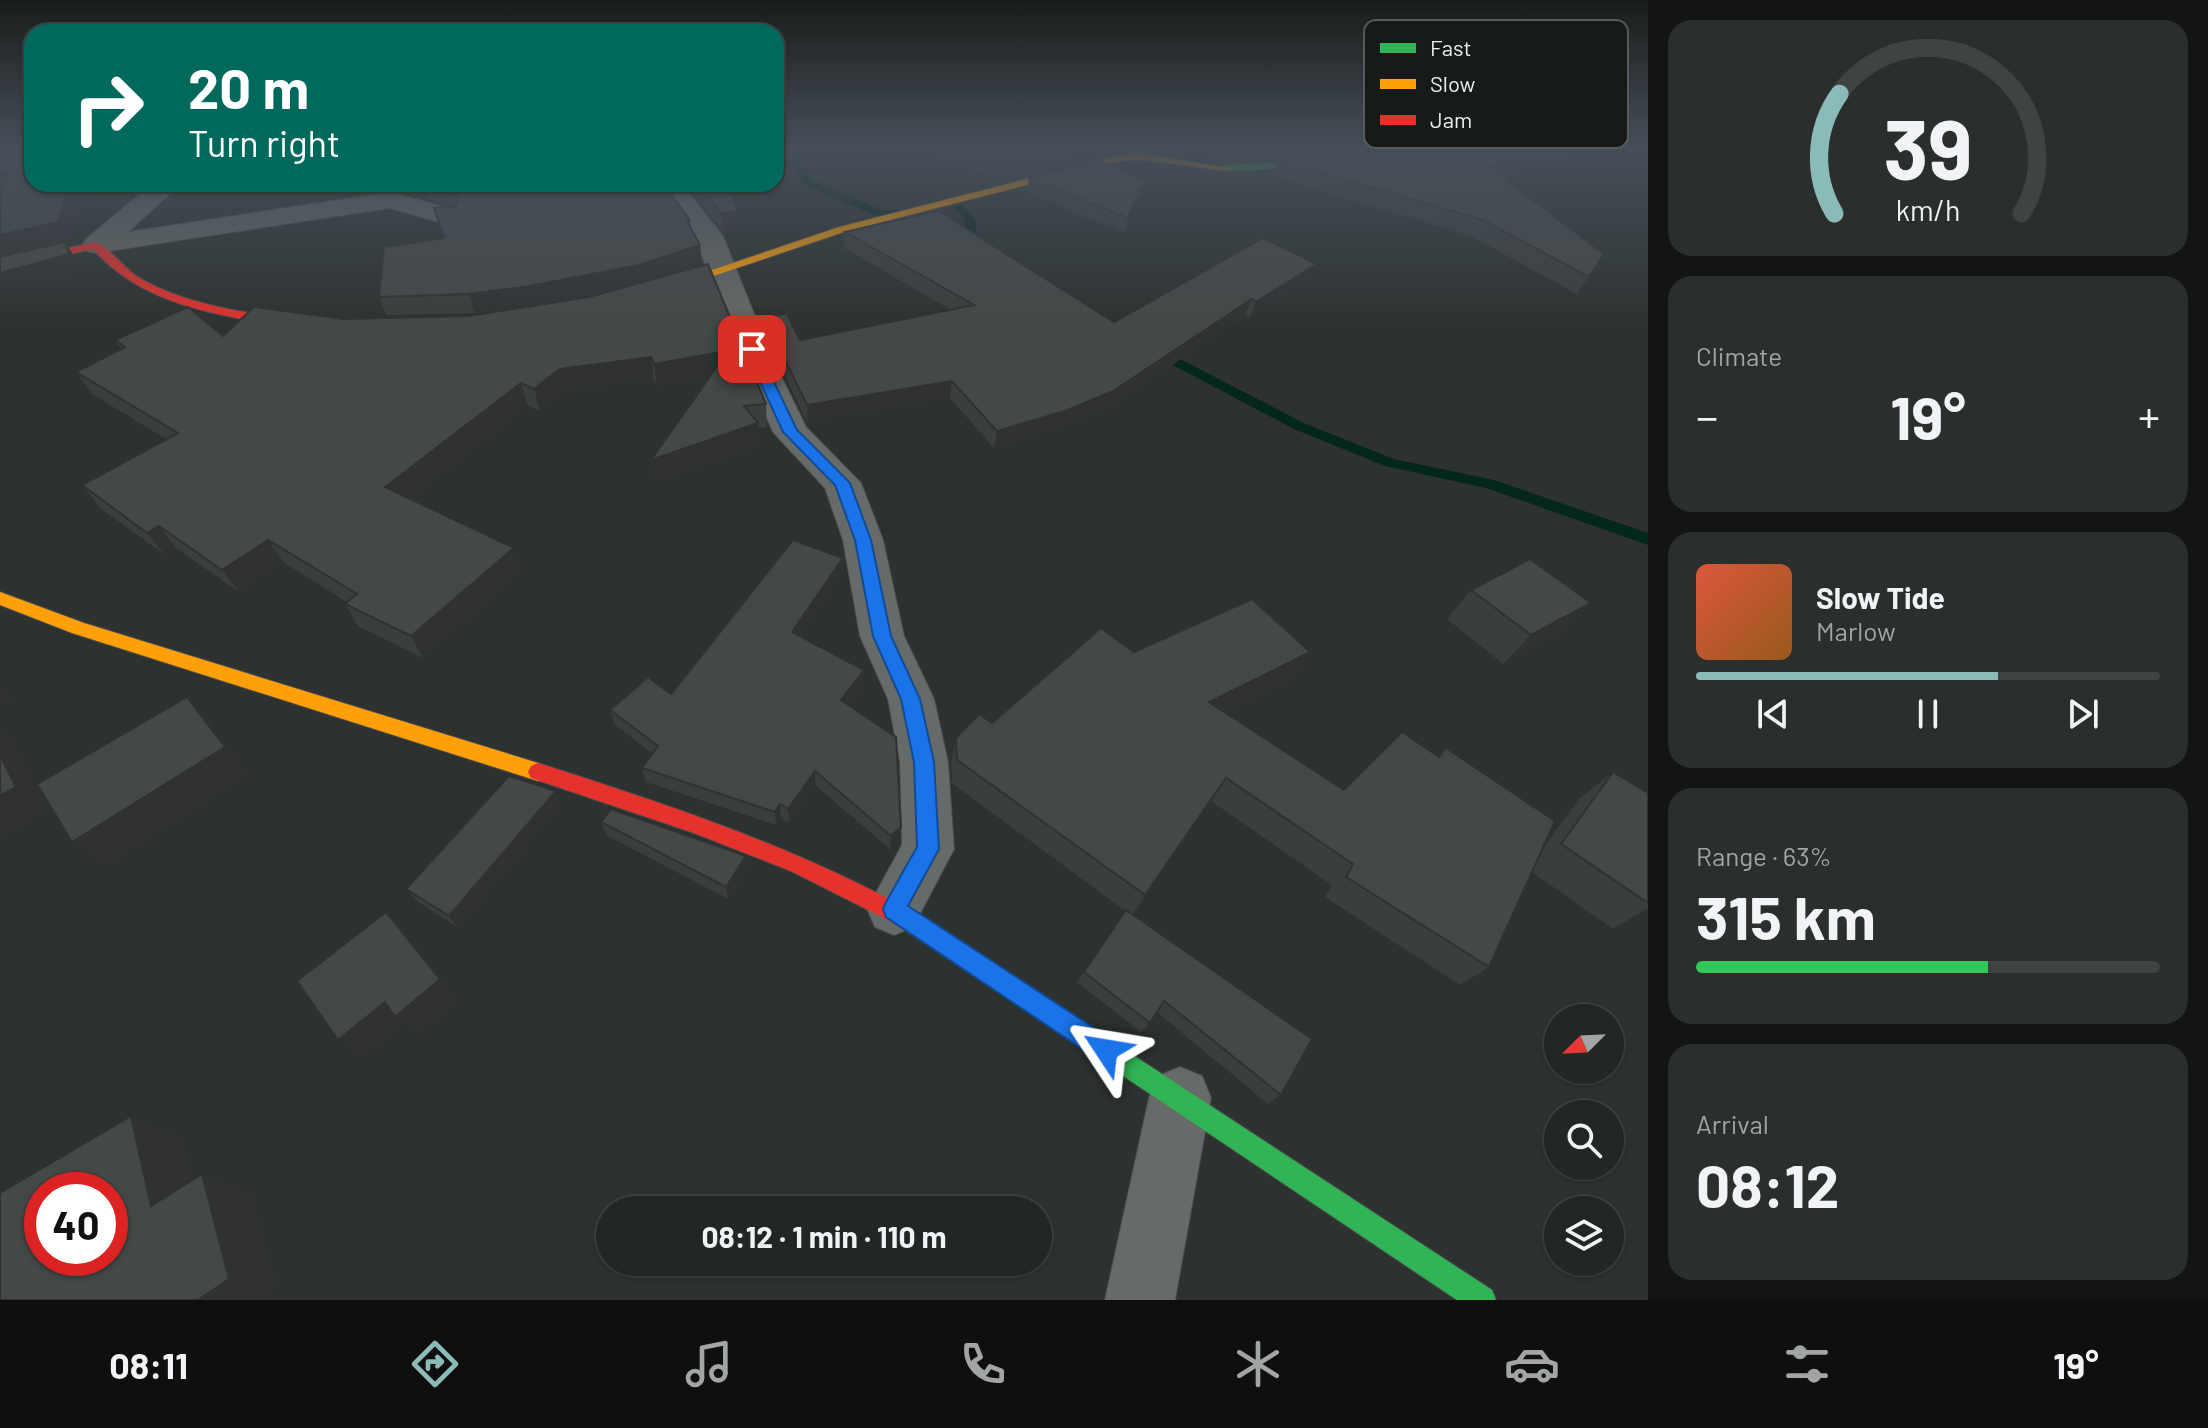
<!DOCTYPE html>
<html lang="en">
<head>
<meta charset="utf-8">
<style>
  body { margin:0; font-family:Barlow,sans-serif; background:#2a2e2c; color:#f1f3f6; height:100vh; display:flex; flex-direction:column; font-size:30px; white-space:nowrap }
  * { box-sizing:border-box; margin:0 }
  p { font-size:26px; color:#a2a5a6 }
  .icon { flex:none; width:44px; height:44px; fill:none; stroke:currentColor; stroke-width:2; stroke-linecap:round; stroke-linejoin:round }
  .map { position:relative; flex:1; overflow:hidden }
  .side { display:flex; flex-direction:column; gap:20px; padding:20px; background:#131514; width:560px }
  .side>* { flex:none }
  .hud { position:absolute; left:24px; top:24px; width:760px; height:168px; border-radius:24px; box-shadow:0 2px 6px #0004,0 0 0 2px #3f4341; background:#00695c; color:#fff; overflow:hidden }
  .needle { width:52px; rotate:246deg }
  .tools { position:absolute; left:1544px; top:1004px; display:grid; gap:16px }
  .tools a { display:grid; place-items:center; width:80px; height:80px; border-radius:50%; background:#222624; box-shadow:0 2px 6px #0004,0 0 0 2px #3f4341; font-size:40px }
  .speed { position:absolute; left:24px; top:1172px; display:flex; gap:16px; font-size:40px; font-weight:700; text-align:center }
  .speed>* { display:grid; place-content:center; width:104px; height:104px; border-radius:50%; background:#222624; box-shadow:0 2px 6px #0004,0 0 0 2px #3f4341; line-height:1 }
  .speed .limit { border:12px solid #d22; background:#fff; color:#111 }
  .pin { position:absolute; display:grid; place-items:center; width:68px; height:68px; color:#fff; margin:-34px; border-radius:16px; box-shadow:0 4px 12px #0006 }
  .me { position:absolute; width:88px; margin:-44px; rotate:303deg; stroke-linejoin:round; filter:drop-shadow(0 0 6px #0008) }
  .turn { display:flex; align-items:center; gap:28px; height:168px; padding:0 32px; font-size:36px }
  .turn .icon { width:104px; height:104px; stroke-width:2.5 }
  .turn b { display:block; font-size:56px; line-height:68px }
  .big { font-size:60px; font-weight:700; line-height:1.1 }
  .side .widget { flex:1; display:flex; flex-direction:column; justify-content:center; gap:12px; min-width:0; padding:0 28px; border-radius:24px; background:#2a2e2c }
  .side .dial { align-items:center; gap:0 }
  .dial svg { height:208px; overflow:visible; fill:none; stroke:#3f4341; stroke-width:7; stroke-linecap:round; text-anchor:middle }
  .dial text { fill:#f1f3f6; stroke:none }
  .song { display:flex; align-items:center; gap:24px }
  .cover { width:96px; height:96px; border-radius:12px; background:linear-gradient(135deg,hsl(10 70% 55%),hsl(30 70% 35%)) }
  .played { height:8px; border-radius:4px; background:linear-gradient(90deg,#8bbbb9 65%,#3f4341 65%) }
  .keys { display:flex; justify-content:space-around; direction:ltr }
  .heat { display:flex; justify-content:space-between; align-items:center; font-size:44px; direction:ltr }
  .charge { height:12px; border-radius:6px; background:linear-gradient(90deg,#34c759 63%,#3f4341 0) }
  .trip { position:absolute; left:596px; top:1196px; width:456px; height:80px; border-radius:40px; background:#222624; box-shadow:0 2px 6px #0004,0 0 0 2px #3f4341; font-weight:700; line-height:80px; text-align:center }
  .tab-bar { display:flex; height:128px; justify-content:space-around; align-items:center; background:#0e0f0e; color:#a2a5a6 }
  .tab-bar .icon { width:56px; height:56px }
  .tab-bar .selected { color:#8bbbb9 }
  .tab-bar b { font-size:36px; color:#f1f3f6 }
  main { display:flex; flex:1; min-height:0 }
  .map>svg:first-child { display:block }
</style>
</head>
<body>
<main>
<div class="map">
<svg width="1648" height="1300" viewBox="0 0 1648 1300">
  <rect width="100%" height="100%" fill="#2d3230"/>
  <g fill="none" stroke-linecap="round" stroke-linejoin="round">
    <g fill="#04271c" fill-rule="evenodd">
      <path d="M784 147H794L812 180 883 211 897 209 902 212 878 217 804 184Z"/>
      <path d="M955 206H963L975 219 978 243 987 249V253H979L967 245 964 220 954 208Z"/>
      <path d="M1157 347 1304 423 1394 459 1494 480 1648 533V545L1486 488 1385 466 1294 429 1152 354 1150 351Z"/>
    </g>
    <defs>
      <g id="street">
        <path d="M152 184H181L128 232 391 192 458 211 462 217 458 223 448 225 390 208 96 253 86 251 82 245 86 239Z"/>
        <path d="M656 184H682L723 236 768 349 806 427 861 483 883 540 904 636 934 699 948 762 954 849 913 927 894 935 875 927 867 909 902 845 900 762 888 699 860 636 843 540 825 488 773 432 736 349 695 237Z"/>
        <path d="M1180 1067 1202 1076 1211 1098 1175 1300H1105L1149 1098 1158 1076Z"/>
      </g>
      <g id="fast">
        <path d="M1336 160 1340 161V165L1226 171 1221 168 1226 165Z"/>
        <path d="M945 932 1492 1290 1496 1300H1457L937 951 934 943 937 935Z"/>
      </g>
      <g id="slow">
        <path d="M1143 154 1231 168 1226 171 1143 160 1120 161 847 231 657 295 647 292 839 227 1120 155Z"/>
        <path d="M0 592 84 623 538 763 545 766 548 772 545 778 538 781 72 633 0 605Z"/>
      </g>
      <g id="jam">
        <path d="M96 242C110 248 123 267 138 277 187 306 249 313 304 321L310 325 304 329C230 317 145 309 93 249L0 270V262Z"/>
        <path d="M538 763C682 809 823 856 953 935L956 943 953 951 945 954 937 951 890 921 791 871 694 833 531 778 528 772 531 766Z"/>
      </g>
    </defs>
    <use href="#street" stroke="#494d4b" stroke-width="2"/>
    <use href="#fast" stroke="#494d4b" stroke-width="2"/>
    <use href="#slow" stroke="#494d4b" stroke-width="2"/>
    <use href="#jam" stroke="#494d4b" stroke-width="2"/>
    <use href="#street" fill="#666a68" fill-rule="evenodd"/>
    <use href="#fast" fill="#30b455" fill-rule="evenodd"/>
    <use href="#slow" fill="#ff9f0a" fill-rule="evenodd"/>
    <use href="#jam" fill="#e5322d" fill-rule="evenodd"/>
  </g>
  <g fill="#3a3e3d">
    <path d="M0 147 83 186 69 240 0 256Z"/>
    <path d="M918 147H1070L1068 161 996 179Z"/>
    <path d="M1173 147H1388L1238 157 1187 151Z"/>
    <path d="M1464 147H1589L1501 176 1604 254 1577 294 1473 237 1272 176 1278 160Z"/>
    <path d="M1029 178 1140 197 1124 233 1027 192Z"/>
    <path d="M426 184H663L690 220 691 230 700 245 702 264 652 280 766 404 767 427 759 428 760 446 656 483 651 460 710 377 657 387 654 379 565 391 540 411 528 406 410 499 514 548 522 570 423 658 358 626 345 604 347 602 283 562 239 592 176 548 165 555 100 508 82 485 166 439 92 394 76 372 121 349 115 340 223 336 344 319 468 316 589 297 634 285 534 305 475 313 386 315 379 297 444 238 453 207 431 200Z"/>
    <path d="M686 184H726L740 228 723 232Z"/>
    <path d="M845 232 1114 322 1317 264 1310 281 1250 318 1245 316 1108 408 1061 428 994 448 950 398 807 422 765 334 764 317 800 340 951 310 844 248Z"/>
    <path d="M842 574 800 636 864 670V685L848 705 899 840 890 849 815 785 789 823 781 818 776 825 646 782 642 768 653 754 615 725 610 710 671 694Z"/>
    <path d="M1471 590 1591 603 1562 632 1503 664 1447 619Z"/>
    <path d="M1134 652H1310L1293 677 1224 712 1344 790 1438 756 1446 748 1541 850 1579 799 1613 772 1648 793V908L1613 929 1532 872 1489 967 1460 985 1325 897 1332 885 1211 801 1133 914 1281 1095 1268 1104 1157 1012 1150 1023 1141 1032 1077 982 1125 911 952 783 951 762 956 738 992 723Z"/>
    <path d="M562 804 458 928 417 901 406 889Z"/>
    <path d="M601 822 748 869 728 899 606 835Z"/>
  </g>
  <g fill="#303232">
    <path d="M1070 147 1068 161 996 179 998 165Z"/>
    <path d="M1550 147H1589L1481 183 1489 167Z"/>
    <path d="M1144 182 1140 197 1124 233 1128 218Z"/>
    <path d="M68 184H94L83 186 69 240 0 256V235Z"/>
    <path d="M738 210 740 228 723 232 722 214Z"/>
    <path d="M65 242 77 260 82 273 0 295V273Z"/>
    <path d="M700 245 702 264 641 283 534 305 475 313 469 294Z"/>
    <path d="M1317 264 1310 281 1250 318 1256 302Z"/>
    <path d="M1252 299 1245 316 1108 408 1061 428 994 448 997 431Z"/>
    <path d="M728 351 730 373 657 387 654 364Z"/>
    <path d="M651 357 654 379 565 391 540 411 534 389 560 369Z"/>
    <path d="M952 381 950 398 807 422V405Z"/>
    <path d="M521 383 528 406 396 510 385 487Z"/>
    <path d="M758 423 760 446 656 483 651 460Z"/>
    <path d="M159 526 176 548 165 555 147 533Z"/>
    <path d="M268 540 283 562 239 592 222 570Z"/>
    <path d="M514 548 522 570 423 658 411 636Z"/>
    <path d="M843 558 842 574 793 647 792 632Z"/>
    <path d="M1591 603 1562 632 1503 664 1531 635Z"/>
    <path d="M1310 652 1293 677 1195 726 1209 702Z"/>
    <path d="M864 670V685L841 715V700Z"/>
    <path d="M0 680 17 698 0 709Z"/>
    <path d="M187 697 213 725 250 774 106 867 72 842Z"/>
    <path d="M0 719 50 811 2 839 0 837Z"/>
    <path d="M815 771V785L789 823 788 809Z"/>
    <path d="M556 791 562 804 458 928 449 916Z"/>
    <path d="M780 804 781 818 776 825 775 812Z"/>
    <path d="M901 827 899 840 890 849 891 836Z"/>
    <path d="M746 856 748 869 728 899 726 887Z"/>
    <path d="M386 912 407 934 459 999 417 1036 404 1024 363 1058 338 1040 385 1002Z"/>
    <path d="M131 1116 184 1136 205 1221 151 1206Z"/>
    <path d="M202 1174 251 1191 279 1288 261 1300H198Z"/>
  </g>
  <g fill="#444847" stroke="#303232" stroke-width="2" fill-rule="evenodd">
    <path d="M0 147H32V184H68L58 222 0 235V187L11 174H0Z"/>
    <path d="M953 147H1070L998 165Z"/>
    <path d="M1464 147H1550L1489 167 1604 254 1589 277 1483 220 1278 160Z"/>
    <path d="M1098 160 1144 182 1128 218 1029 178Z"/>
    <path d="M430 184H663L690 220 687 221 700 245 638 265 530 286 469 294 379 297 384 247 444 238 434 208 455 207 459 198 455 192Z"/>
    <path d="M698 184H726L738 210 722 214Z"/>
    <path d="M938 211 1114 322 1263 238 1317 264 1256 302 1252 299 1113 391 1065 411 997 431 952 381 807 405 764 317 787 314 800 340 974 305 845 232Z"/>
    <path d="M65 242 70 254 0 273V257Z"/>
    <path d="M708 264 766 404 744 406 758 423 651 460 728 351 654 364 651 357 560 369 534 389 521 383 385 487 514 548 411 636 345 604 357 594 268 540 222 570 159 526 147 533 82 485 178 433 76 372 125 347 115 340 188 307 223 336 254 307 344 319 468 316 589 297Z"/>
    <path d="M793 540 843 558 792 632 864 670 841 700 896 737 901 827 891 836 815 771 788 809 780 804 775 812 642 768 658 746 610 710 648 677 671 694Z"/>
    <path d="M1530 559 1591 603 1531 635 1471 590Z"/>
    <path d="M1252 599 1310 652 1209 702 1344 790 1402 732 1439 757 1446 748 1555 821 1489 967 1346 877 1353 864 1226 778 1145 895 957 760 956 738 979 714 992 723 1101 628 1134 652Z"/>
    <path d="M187 697 225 747 72 842 37 784Z"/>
    <path d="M0 755 16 787 0 796Z"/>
    <path d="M1613 772 1648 793V903L1561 844Z"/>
    <path d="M509 776 556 791 449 916 406 889Z"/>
    <path d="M611 809 746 856 726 887 601 822Z"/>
    <path d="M1126 910 1312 1039 1281 1095 1164 1001 1150 1023 1084 972Z"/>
    <path d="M386 912 440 979 395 1017 385 1002 338 1040 297 981Z"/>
    <path d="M131 1116 151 1206 202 1174 229 1279 198 1300H0V1193ZM42 1190H110V1258H42Z"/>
  </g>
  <linearGradient id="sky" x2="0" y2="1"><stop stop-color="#191c1a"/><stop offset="0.45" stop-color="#464f59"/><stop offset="1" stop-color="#464f59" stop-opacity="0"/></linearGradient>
  <rect width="1648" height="329" fill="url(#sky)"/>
  <path fill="#1a73e8" stroke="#114b97" stroke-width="2" d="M752 345 758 349 797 430 850 483 871 540 891 636 920 699 934 762 939 849 908 906 1114 1041 1118 1050 1114 1059 1106 1063 1097 1059 886 917 883 909 886 902 917 847 914 762 901 699 873 636 855 540 835 485 783 432 745 349Z"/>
  <rect x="1364" y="20" width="264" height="128" rx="12" fill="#161a19" stroke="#565a59" stroke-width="2"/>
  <rect x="1380" y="43" width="36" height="10" fill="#30b455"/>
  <rect x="1380" y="79" width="36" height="10" fill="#ff9f0a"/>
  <rect x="1380" y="115" width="36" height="10" fill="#e5322d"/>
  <g font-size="22" fill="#ecf1ef">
    <text x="1430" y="56">Fast</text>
    <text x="1430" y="92">Slow</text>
    <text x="1430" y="128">Jam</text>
  </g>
</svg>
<div class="tools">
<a><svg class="needle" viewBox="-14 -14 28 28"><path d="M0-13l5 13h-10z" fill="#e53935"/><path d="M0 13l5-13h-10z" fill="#a2a5a6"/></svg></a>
<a><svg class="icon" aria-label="search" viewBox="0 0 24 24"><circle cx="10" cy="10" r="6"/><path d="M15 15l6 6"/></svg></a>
<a><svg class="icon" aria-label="layers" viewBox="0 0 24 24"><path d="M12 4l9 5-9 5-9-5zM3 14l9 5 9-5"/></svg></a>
</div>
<div class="speed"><div class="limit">40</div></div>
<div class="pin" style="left:752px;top:349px;background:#d93025"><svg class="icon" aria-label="arrive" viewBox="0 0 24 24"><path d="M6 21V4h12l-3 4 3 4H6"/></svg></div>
<svg class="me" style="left:1106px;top:1050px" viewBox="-20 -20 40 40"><path d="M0-17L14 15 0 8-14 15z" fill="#1a73e8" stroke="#fff" stroke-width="4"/></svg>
<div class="trip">08:12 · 1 min · 110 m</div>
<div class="hud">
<div class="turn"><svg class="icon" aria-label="right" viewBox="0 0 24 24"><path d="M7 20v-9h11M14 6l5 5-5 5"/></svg><div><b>20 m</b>Turn right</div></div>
</div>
</div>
<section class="side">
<div class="widget dial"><svg viewBox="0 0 100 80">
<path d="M14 69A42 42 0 1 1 86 69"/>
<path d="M14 69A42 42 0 0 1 16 23" stroke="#8bbbb9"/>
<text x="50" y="56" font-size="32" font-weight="700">39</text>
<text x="50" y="72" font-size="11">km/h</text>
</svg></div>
<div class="widget"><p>Climate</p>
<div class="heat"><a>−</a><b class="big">19°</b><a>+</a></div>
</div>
<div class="widget">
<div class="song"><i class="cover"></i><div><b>Slow Tide</b><p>Marlow</p></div></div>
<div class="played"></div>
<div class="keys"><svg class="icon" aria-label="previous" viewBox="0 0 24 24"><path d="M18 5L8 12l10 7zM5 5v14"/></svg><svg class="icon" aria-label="pause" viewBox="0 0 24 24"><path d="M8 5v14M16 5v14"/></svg><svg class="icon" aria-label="next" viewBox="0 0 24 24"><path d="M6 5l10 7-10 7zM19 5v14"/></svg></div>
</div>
<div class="widget"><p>Range · 63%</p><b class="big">315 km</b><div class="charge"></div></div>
<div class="widget"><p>Arrival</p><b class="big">08:12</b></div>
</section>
</main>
<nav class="tab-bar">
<b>08:11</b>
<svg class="icon selected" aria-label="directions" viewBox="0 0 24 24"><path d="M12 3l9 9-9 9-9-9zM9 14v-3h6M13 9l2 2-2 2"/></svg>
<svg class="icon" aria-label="music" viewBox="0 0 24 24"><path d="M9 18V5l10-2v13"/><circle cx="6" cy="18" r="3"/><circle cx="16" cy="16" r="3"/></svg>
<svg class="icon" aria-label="phone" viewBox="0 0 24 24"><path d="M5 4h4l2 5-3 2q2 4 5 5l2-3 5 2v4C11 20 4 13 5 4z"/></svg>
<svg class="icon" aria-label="climate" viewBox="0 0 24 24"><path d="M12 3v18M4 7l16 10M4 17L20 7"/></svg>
<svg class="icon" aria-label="car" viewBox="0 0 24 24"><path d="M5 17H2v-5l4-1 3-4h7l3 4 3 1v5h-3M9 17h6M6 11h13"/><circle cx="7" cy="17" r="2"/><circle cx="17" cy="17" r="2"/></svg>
<svg class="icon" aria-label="filters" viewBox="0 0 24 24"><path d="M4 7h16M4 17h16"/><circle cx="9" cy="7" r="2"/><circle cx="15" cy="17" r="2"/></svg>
<b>19°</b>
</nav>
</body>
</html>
